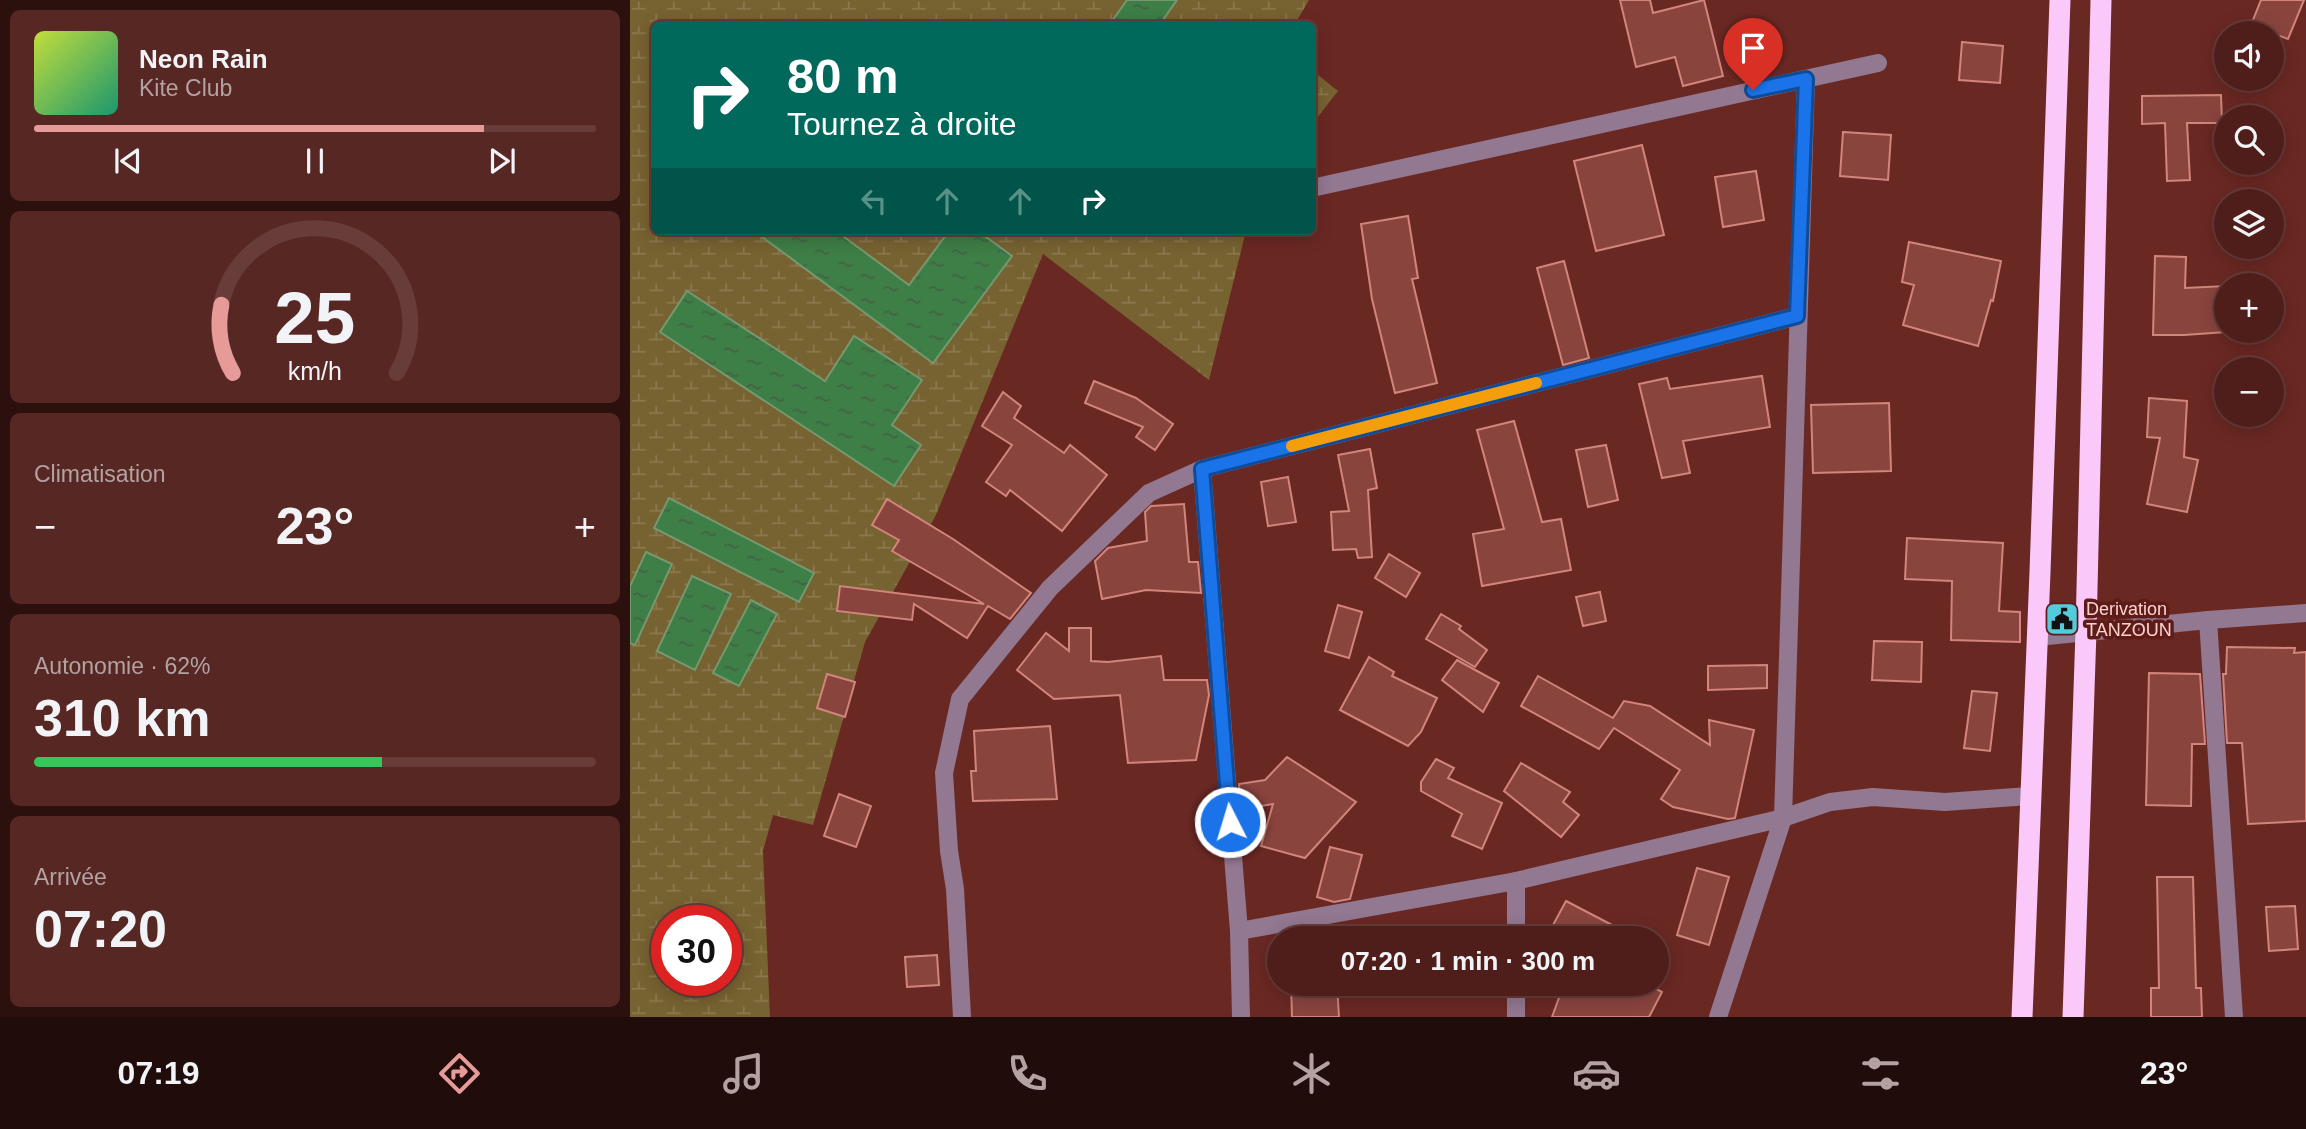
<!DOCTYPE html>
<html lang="fr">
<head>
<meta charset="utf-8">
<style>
  body { margin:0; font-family:Arial,sans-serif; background:#562723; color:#f1f3f6; height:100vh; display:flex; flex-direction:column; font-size:26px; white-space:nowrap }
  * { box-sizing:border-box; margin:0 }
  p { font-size:23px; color:#b4a2a2 }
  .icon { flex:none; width:38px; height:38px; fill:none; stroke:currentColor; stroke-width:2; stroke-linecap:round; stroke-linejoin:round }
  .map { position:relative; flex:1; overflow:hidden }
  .details { display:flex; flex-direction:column; gap:10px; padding:10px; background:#2c100e; width:630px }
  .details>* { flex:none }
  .hud { position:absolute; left:21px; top:21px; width:665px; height:214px; border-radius:10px; box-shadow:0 4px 18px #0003,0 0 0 2px #673c39; background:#00695c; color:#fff; overflow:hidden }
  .controls { position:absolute; left:1584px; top:21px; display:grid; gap:14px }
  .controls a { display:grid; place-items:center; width:70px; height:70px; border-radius:50%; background:#501e1a; box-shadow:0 4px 18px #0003,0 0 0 2px #673c39; font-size:35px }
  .speed { position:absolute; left:21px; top:905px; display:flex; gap:14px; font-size:35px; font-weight:700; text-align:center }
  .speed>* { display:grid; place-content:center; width:91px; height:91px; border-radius:50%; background:#501e1a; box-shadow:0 4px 18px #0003,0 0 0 2px #673c39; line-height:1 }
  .speed .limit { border:10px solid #d22; background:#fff; color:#111 }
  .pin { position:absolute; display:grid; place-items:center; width:60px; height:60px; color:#fff; margin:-72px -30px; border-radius:50% 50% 50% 0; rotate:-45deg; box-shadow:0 0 7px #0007 }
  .pin .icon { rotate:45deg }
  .me { position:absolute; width:77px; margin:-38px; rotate:355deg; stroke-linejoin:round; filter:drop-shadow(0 0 5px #0008) }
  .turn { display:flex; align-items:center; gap:24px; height:147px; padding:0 21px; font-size:32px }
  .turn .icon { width:91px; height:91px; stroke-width:2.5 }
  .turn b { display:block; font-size:49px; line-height:60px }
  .lanes { display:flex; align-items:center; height:66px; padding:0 21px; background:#0003; justify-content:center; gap:35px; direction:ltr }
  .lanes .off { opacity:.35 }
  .big { font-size:52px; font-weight:700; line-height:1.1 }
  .details .tile { flex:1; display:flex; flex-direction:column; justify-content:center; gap:10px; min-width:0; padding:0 24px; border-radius:10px; background:#562723 }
  .details .dial { align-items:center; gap:0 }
  .dial svg { height:182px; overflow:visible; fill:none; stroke:#673c39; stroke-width:7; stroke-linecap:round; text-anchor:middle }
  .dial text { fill:#f1f3f6; stroke:none }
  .song { display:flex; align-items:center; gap:21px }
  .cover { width:84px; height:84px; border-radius:10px; background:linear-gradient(135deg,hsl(70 70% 55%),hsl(160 70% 35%)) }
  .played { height:7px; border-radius:4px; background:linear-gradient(90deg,#e69b98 80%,#673c39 80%) }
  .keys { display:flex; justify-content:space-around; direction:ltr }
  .heat { display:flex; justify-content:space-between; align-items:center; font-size:38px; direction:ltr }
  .charge { height:10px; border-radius:5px; background:linear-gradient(90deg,#34c759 62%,#673c39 0) }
  .trip { position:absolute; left:637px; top:926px; width:402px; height:70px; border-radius:35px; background:#501e1a; box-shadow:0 4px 18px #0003,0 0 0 2px #673c39; font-weight:700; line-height:70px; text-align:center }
  .tab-bar { display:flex; height:112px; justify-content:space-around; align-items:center; background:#200c0a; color:#b4a2a2 }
  .tab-bar .icon { width:49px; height:49px }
  .tab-bar .on { color:#e69b98 }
  .tab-bar b { font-size:32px; color:#f1f3f6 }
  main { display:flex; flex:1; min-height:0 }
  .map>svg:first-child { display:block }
</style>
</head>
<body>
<main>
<section class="details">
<div class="tile">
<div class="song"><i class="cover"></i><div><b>Neon Rain</b><p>Kite Club</p></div></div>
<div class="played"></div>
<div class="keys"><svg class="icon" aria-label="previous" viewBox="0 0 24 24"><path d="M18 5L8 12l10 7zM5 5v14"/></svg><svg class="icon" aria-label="pause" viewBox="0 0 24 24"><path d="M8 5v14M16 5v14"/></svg><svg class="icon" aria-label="next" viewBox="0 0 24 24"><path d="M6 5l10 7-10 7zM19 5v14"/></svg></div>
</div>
<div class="tile dial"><svg viewBox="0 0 100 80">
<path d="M14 69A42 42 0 1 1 86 69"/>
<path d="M14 69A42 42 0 0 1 9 39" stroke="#e69b98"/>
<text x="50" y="56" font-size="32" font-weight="700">25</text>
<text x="50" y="72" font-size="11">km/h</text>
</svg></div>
<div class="tile"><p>Climatisation</p>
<div class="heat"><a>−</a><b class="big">23°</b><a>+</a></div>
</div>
<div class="tile"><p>Autonomie · 62%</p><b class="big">310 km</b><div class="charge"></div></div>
<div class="tile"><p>Arrivée</p><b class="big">07:20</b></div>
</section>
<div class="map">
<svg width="1676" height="1017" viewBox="0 0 1676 1017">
  <defs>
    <pattern id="wetland-marsh" width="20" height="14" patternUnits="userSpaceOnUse" patternTransform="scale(1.75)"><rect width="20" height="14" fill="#776231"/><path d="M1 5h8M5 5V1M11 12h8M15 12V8" fill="none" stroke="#8b784e"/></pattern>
    <pattern id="water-ripples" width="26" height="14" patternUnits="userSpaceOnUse" patternTransform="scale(1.75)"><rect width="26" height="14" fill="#3e7e47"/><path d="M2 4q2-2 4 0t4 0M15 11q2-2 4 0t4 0" fill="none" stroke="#446243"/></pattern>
  </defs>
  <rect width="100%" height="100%" fill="#6a2823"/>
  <g fill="url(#wetland-marsh)" fill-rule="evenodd">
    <path d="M0 0H679L665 24H24V231H616L579 380 413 254 306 515 235 642 183 825 143 815 133 851 140 1017H0ZM37 920H96V980H37Z"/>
    <path d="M683 71 708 91 683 123Z"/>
  </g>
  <g fill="url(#water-ripples)" stroke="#77986f" stroke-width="2">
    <path d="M497 0H547L530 24H480Z"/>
    <path d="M124 231H206L279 285 319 231H348L382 256 303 363Z"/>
    <path d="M57 291 195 381 224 336 292 380 262 425 291 445 264 486 30 332Z"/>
    <path d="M39 498 184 573 169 602 24 528Z"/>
    <path d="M16 552 42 564 5 645 0 643V586Z"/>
    <path d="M62 576 101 594 65 670 27 651Z"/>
    <path d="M121 600 147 614 109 686 83 673Z"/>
  </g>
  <g fill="#8a443e" stroke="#d1857c" stroke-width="2">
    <path d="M990 0H1020L1023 13 1074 0 1093 76 1053 86 1045 57 1006 67Z"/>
    <path d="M1631 0H1674L1658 39 1621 25Z"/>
    <path d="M1332 42 1373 46 1370 83 1329 80Z"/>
    <path d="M1591 95 1592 123H1557L1560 180 1537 181 1535 123 1512 124V96Z"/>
    <path d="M1213 132 1261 135 1258 180 1210 176Z"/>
    <path d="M1012 145 1034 235 966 251 944 161Z"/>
    <path d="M1126 171 1134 220 1093 227 1085 177Z"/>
    <path d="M778 216 788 278 782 279 807 383 765 393 742 299 731 224Z"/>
    <path d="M1279 242 1371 261 1363 301 1361 300 1348 346 1273 325 1284 285 1272 282Z"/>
    <path d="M1525 256 1556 257 1555 288 1596 286V332L1554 335H1523Z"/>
    <path d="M934 261 959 358 933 365 907 268Z"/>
    <path d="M1132 376 1140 427 1053 441 1060 473 1032 478 1009 384 1037 378 1040 389Z"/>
    <path d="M464 381 506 398 543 424 525 450 506 437 513 427 455 403Z"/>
    <path d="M373 392 391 406 384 418 434 453 440 445 477 475 432 531 380 490 376 496 356 482 382 445 352 426Z"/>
    <path d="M1519 398 1557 401 1554 457 1568 460 1557 512 1517 504 1530 438 1517 437Z"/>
    <path d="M1259 403 1261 471 1183 473 1181 405Z"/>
    <path d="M884 421 912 522 931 519 941 570 852 586 843 534 874 529 847 430Z"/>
    <path d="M976 445 988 500 958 507 946 450Z"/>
    <path d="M740 449 747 488 738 490 742 557 728 558 726 549 703 550 701 512 719 511 708 455Z"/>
    <path d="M658 477 666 522 638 526 631 482Z"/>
    <path d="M257 499 323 539 401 593 380 619 358 606 337 638 284 604 282 620 207 611 210 586 354 604 262 551 269 540 242 525Z"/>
    <path d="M554 504 559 562H568L571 593 516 590 472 599 465 561 478 548 517 541 515 512 521 506Z"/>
    <path d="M1277 538 1373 543 1369 611 1390 612V642L1321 640 1322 581 1275 579Z"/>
    <path d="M759 554 790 573 776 597 745 578Z"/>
    <path d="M970 592 976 621 953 626 946 597Z"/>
    <path d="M708 605 732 612 719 658 695 651Z"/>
    <path d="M811 614 831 626 829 629 857 650 845 667 796 639Z"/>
    <path d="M439 628H461V661L478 662 531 656 534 680H577L579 695 566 760 498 763 490 695 424 699 387 670 416 633 439 651Z"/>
    <path d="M1244 641 1292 642 1291 682 1242 680Z"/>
    <path d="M1597 647 1665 648 1664 653 1676 652V821L1618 824 1612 743H1597L1593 674H1596Z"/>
    <path d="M739 657 764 672 762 676 807 698 791 732 778 746 710 710Z"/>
    <path d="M827 660 869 683 853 712 812 680Z"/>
    <path d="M1137 665V688L1078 690V666Z"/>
    <path d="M1519 673 1570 674 1575 744H1562L1561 806 1516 805Z"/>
    <path d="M197 674 225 682 215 717 187 708Z"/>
    <path d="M908 676 983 718 994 701 1020 706 1080 745 1079 720 1124 730 1105 818 1098 819 1043 807 1031 799 1050 770 984 728 969 749 891 706Z"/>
    <path d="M1342 691 1367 693 1360 751 1334 748Z"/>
    <path d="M420 726 427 799 343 801 341 771H346L344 731Z"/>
    <path d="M657 757 726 802 675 858 631 846 643 804 611 809 609 784 635 780Z"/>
    <path d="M806 759 824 768 818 778 872 803 852 849 822 836 832 814 791 791V782Z"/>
    <path d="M891 763 940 792 933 802 949 815 931 837 874 791Z"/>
    <path d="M209 794 241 806 226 847 194 836Z"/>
    <path d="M700 847 732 855 720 899 704 902 687 897Z"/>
    <path d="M1067 868 1099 877 1079 945 1047 935Z"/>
    <path d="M1527 877H1563L1566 988H1571L1572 1017H1521V988H1529Z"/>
    <path d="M936 901 1007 938H947L923 925Z"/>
    <path d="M1665 906 1668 949 1639 951 1636 907Z"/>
    <path d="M307 955 309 985 277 987 275 957Z"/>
    <path d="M661 984H707L709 1017H662Z"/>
    <path d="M934 984H1017L1032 992 1019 1017H922Z"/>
  </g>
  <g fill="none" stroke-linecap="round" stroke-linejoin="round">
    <g stroke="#927891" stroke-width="18">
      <path d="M682 188 1248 63"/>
      <path d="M572 469 609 931 611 1017"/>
      <path d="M1578 620 1604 1017"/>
      <path d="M1407 637 1578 620 1676 613"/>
      <path d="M886 881V938"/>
      <path d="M609 931 886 881 1153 818 1200 802 1243 797 1315 802 1399 796"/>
      <path d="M886 984V1017"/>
      <path d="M332 1017 325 889 319 851 314 773 330 699 420 588 519 493 572 469 1167 316"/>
      <path d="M1088 1017 1153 818 1176 79"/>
    </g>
    <g stroke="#fbc8fa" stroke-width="21">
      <path d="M1392 1017 1410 572 1430 0"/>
      <path d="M1443 1017 1456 631 1471 0"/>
    </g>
  </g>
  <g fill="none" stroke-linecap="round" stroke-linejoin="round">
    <defs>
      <path id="route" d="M600 822 572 469 1167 316 1176 79 1123 90"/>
    </defs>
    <use href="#route" stroke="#114b97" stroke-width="18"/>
    <use href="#route" stroke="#1a73e8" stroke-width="12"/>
    <path stroke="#f59e0b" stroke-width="12" d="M662 446 906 383"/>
  </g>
  <defs>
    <symbol id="civic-square" viewBox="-11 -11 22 22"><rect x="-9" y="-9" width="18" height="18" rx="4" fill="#53cbda" stroke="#5e1c19"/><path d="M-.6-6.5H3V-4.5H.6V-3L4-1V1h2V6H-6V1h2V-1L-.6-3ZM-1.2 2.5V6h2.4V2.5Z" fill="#111"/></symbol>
  </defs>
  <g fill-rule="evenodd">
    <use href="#civic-square" x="1413" y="600" width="38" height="38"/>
  </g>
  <g text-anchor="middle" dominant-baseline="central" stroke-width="7" stroke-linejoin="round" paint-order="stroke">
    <g font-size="18" fill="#fdd3cd" stroke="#5e1c19" text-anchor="start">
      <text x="1456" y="609">Derivation<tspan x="1456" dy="21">TANZOUN</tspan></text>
    </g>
  </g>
</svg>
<div class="controls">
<a><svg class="icon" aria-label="sound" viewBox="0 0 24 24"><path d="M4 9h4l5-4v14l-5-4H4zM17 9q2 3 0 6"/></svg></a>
<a><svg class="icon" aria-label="search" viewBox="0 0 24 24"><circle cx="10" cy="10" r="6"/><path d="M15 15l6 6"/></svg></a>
<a><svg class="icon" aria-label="layers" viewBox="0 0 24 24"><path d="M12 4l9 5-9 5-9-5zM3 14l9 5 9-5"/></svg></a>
<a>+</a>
<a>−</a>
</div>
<div class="speed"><div class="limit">30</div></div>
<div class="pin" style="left:1123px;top:90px;background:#d93025"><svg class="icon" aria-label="arrive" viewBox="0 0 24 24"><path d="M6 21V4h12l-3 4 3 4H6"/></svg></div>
<svg class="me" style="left:600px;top:822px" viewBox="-20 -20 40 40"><circle r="17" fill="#1a73e8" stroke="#fff" stroke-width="3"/><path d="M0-11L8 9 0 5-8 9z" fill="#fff"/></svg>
<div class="trip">07:20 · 1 min · 300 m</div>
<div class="hud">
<div class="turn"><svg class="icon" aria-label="right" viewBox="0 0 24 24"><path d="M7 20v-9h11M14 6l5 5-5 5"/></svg><div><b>80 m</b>Tournez à droite</div></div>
<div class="lanes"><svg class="icon off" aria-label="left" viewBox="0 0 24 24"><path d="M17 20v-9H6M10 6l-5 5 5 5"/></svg><svg class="icon off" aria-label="ahead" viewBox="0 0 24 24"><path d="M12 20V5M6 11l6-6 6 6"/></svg><svg class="icon off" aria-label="ahead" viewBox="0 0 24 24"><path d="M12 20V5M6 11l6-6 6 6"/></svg><svg class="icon" aria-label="right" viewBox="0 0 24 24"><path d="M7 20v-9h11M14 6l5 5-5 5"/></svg></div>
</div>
</div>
</main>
<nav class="tab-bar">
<b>07:19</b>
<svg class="icon on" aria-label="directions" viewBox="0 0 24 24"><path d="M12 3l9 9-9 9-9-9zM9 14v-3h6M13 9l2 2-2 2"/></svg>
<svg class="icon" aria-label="music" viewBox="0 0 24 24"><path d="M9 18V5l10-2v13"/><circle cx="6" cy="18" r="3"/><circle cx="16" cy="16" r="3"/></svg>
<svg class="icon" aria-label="phone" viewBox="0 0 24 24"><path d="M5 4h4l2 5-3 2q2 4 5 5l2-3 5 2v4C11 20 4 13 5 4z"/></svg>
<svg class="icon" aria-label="climate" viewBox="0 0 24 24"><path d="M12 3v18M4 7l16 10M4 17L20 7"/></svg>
<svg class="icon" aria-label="car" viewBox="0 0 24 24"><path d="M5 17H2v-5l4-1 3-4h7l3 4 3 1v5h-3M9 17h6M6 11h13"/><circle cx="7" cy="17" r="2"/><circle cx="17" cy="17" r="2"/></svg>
<svg class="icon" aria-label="filters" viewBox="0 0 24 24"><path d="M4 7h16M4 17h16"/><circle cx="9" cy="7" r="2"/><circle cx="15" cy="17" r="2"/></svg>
<b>23°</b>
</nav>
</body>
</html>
